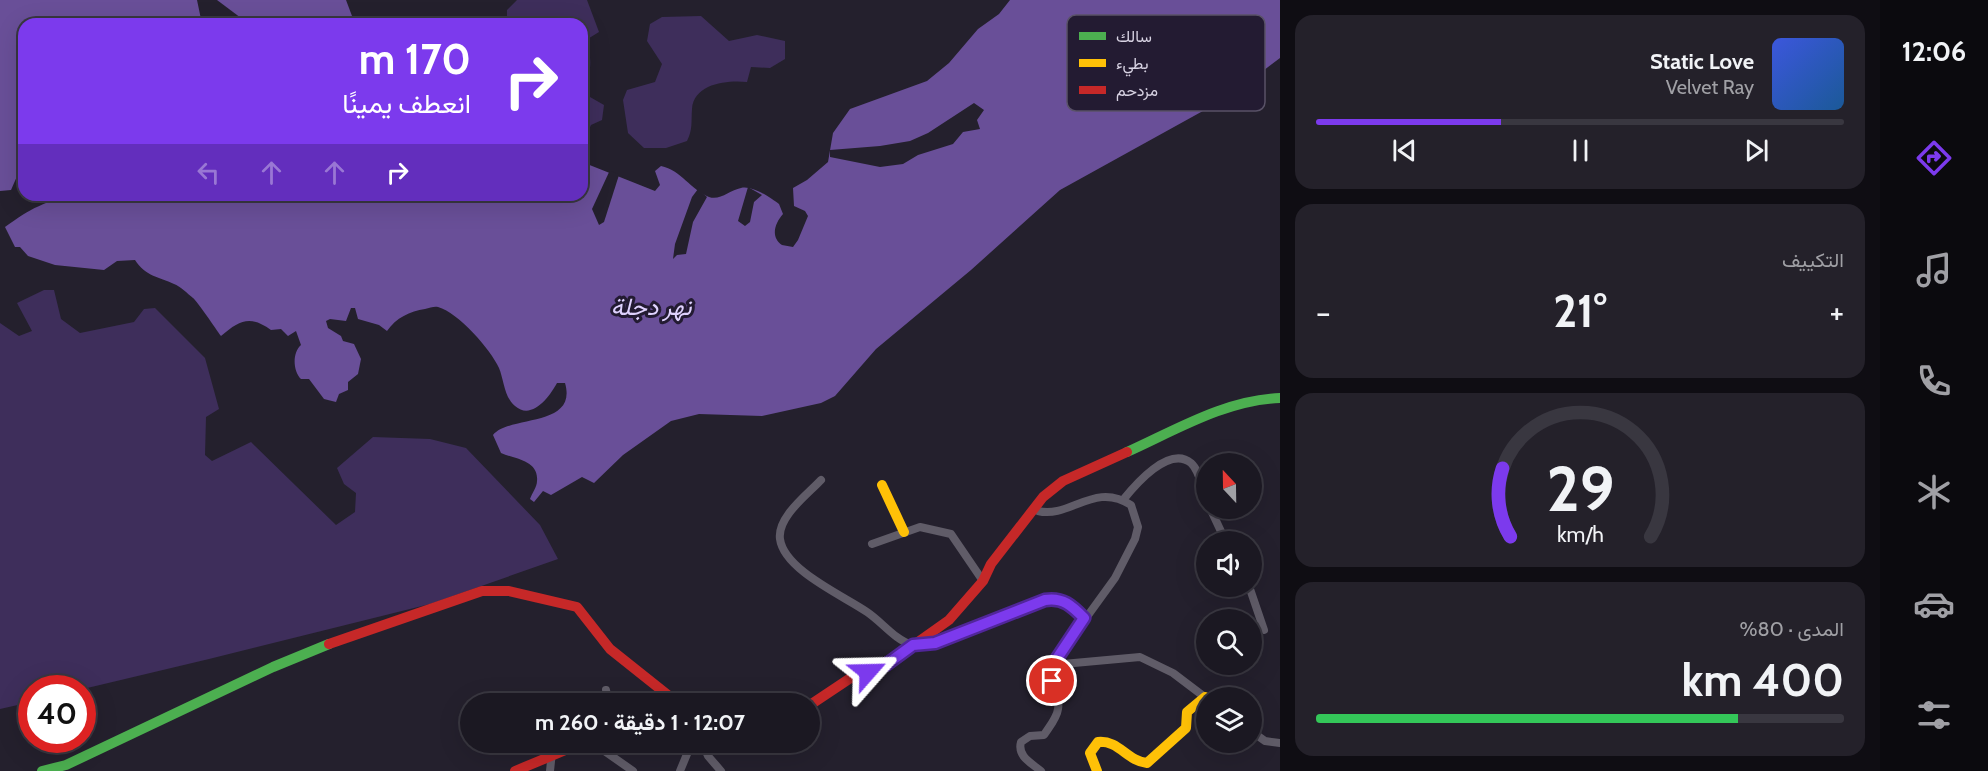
<!DOCTYPE html>
<html lang="ar">
<head>
<meta charset="utf-8">
<style>
  body { margin:0; font-family:Cabin,Vazirmatn,sans-serif; background:#24212a; color:#f1f3f6; direction:rtl; height:100vh; display:flex; flex-direction:column; font-size:22px; white-space:nowrap }
  * { box-sizing:border-box; margin:0 }
  p { font-size:20px; color:#a0a0a5 }
  .icon { flex:none; width:33px; height:33px; fill:none; stroke:currentColor; stroke-width:2; stroke-linecap:round; stroke-linejoin:round }
  .map { position:relative; flex:1; overflow:hidden; direction:ltr }
  .drawer { display:flex; flex-direction:column; gap:15px; padding:15px; background:#0f0d13; width:600px }
  .drawer>* { flex:none }
  .guide { position:absolute; left:18px; top:18px; width:570px; height:183px; border-radius:18px; box-shadow:0 6px 24px #0002,0 0 0 2px #393740; direction:rtl; background:#7c3aed; color:#fff; overflow:hidden }
  .needle { width:39px; rotate:338deg }
  .controls { position:absolute; left:1196px; top:453px; display:grid; gap:12px }
  .controls a { display:grid; place-items:center; width:66px; height:66px; border-radius:50%; background:#1b1822; box-shadow:0 6px 24px #0002,0 0 0 2px #393740; font-size:30px }
  .speed { position:absolute; left:18px; top:675px; display:flex; gap:12px; font-size:30px; font-weight:700; text-align:center }
  .speed>* { display:grid; place-content:center; width:78px; height:78px; border-radius:50%; background:#1b1822; box-shadow:0 6px 24px #0002,0 0 0 2px #393740; line-height:1 }
  .speed .limit { border:9px solid #d22; background:#fff; color:#111 }
  .pin { position:absolute; display:grid; place-items:center; width:51px; height:51px; color:#fff; margin:-26px; border:3px solid #fff; border-radius:50%; box-shadow:0 2px 6px #0007 }
  .me { position:absolute; width:66px; margin:-33px; rotate:65deg; stroke-linejoin:round; filter:drop-shadow(0 0 4px #0008) }
  .turn { display:flex; align-items:center; gap:21px; height:126px; padding:0 18px; font-size:27px }
  .turn .icon { width:78px; height:78px; stroke-width:2.5 }
  .turn b { display:block; font-size:42px; line-height:51px }
  .lanes { display:flex; align-items:center; height:57px; padding:0 18px; background:#0003; justify-content:center; gap:30px; direction:ltr }
  .lanes .off { opacity:.35 }
  .big { font-size:45px; font-weight:700; line-height:1.1 }
  .drawer .tile { flex:1; display:flex; flex-direction:column; justify-content:center; gap:9px; min-width:0; padding:0 21px; border-radius:18px; background:#24212a }
  .drawer .dial { align-items:center; gap:0 }
  .dial svg { height:156px; overflow:visible; fill:none; stroke:#393740; stroke-width:7; stroke-linecap:round; text-anchor:middle }
  .dial text { fill:#f1f3f6; stroke:none }
  .song { display:flex; align-items:center; gap:18px }
  .cover { width:72px; height:72px; border-radius:9px; background:linear-gradient(135deg,hsl(230 70% 55%),hsl(210 70% 35%)) }
  .played { height:6px; border-radius:3px; background:linear-gradient(90deg,#7c3aed 35%,#393740 35%) }
  .keys { display:flex; justify-content:space-around; direction:ltr }
  .heat { display:flex; justify-content:space-between; align-items:center; font-size:33px; direction:ltr }
  .charge { height:9px; border-radius:4px; background:linear-gradient(90deg,#34c759 80%,#393740 0) }
  .trip { position:absolute; left:460px; top:693px; width:360px; height:60px; border-radius:30px; background:#1b1822; box-shadow:0 6px 24px #0002,0 0 0 2px #393740; font-weight:700; line-height:60px; text-align:center; direction:rtl }
  main { display:flex; flex:1; min-height:0 }
  .tabs { display:flex; flex-direction:column; width:108px; justify-content:space-around; align-items:center; background:#0b0a0e; color:#a0a0a5 }
  .tabs .icon { width:42px; height:42px }
  .tabs .on { color:#7c3aed }
  .tabs b { font-size:27px; color:#f1f3f6 }
  .map>svg:first-child { display:block }
</style>
</head>
<body>
<main>
<nav class="tabs">
<b>12:06</b>
<svg class="icon on" aria-label="directions" viewBox="0 0 24 24"><path d="M12 3l9 9-9 9-9-9zM9 14v-3h6M13 9l2 2-2 2"/></svg>
<svg class="icon" aria-label="music" viewBox="0 0 24 24"><path d="M9 18V5l10-2v13"/><circle cx="6" cy="18" r="3"/><circle cx="16" cy="16" r="3"/></svg>
<svg class="icon" aria-label="phone" viewBox="0 0 24 24"><path d="M5 4h4l2 5-3 2q2 4 5 5l2-3 5 2v4C11 20 4 13 5 4z"/></svg>
<svg class="icon" aria-label="climate" viewBox="0 0 24 24"><path d="M12 3v18M4 7l16 10M4 17L20 7"/></svg>
<svg class="icon" aria-label="car" viewBox="0 0 24 24"><path d="M5 17H2v-5l4-1 3-4h7l3 4 3 1v5h-3M9 17h6M6 11h13"/><circle cx="7" cy="17" r="2"/><circle cx="17" cy="17" r="2"/></svg>
<svg class="icon" aria-label="filters" viewBox="0 0 24 24"><path d="M4 7h16M4 17h16"/><circle cx="9" cy="7" r="2"/><circle cx="15" cy="17" r="2"/></svg>
</nav>
<section class="drawer">
<div class="tile">
<div class="song"><i class="cover"></i><div><b>Static Love</b><p>Velvet Ray</p></div></div>
<div class="played"></div>
<div class="keys"><svg class="icon" aria-label="previous" viewBox="0 0 24 24"><path d="M18 5L8 12l10 7zM5 5v14"/></svg><svg class="icon" aria-label="pause" viewBox="0 0 24 24"><path d="M8 5v14M16 5v14"/></svg><svg class="icon" aria-label="next" viewBox="0 0 24 24"><path d="M6 5l10 7-10 7zM19 5v14"/></svg></div>
</div>
<div class="tile"><p>التكييف</p>
<div class="heat"><a>−</a><b class="big">21°</b><a>+</a></div>
</div>
<div class="tile dial"><svg viewBox="0 0 100 80">
<path d="M14 69A42 42 0 1 1 86 69"/>
<path d="M14 69A42 42 0 0 1 10 34" stroke="#7c3aed"/>
<text x="50" y="56" font-size="32" font-weight="700">29</text>
<text x="50" y="72" font-size="11">km/h</text>
</svg></div>
<div class="tile"><p>المدى · 80%</p><b class="big">400 km</b><div class="charge"></div></div>
</section>
<div class="map">
<svg width="1280" height="771" viewBox="0 0 1280 771">
  <rect width="100%" height="100%" fill="#24202d"/>
  <g fill="#3e2e5b">
    <path d="M517 0H587L599 32 586 40C593 59 591 74 583 93L604 105 602 120 591 125 584 140H582V24H507V10Z"/>
    <path d="M701 16 729 41 757 35 785 41V59L770 68 751 67 747 82C728 80 694 83 692 109 691 122 693 129 687 141L666 148H644L628 133 623 100 627 90 655 82 662 64 647 41 650 24 662 17Z"/>
    <path d="M44 290H54L61 319 80 333 134 322 144 309 155 308 205 358 219 409 206 417 205 455 212 461 251 442 336 525 355 512 356 493 344 484 337 468 373 437 430 439 466 448 540 525 558 559 430 604 209 659 83 689 32 688 31 702 0 709V323L19 336 32 331 17 303Z"/>
  </g>
  <g fill="#694f98">
    <path d="M0 0H197L202 24H24V171L18 174 11 190 0 191Z"/>
    <path d="M217 0H346L355 24H249Z"/>
    <path d="M1010 0H1280V58L1230 96 1060 190 971 270 876 349 835 396 821 403 762 416 699 414 671 421 623 455 594 483 582 477 551 495 543 491 534 502 530 499C532 493 537 487 537 481 539 460 514 459 501 453L493 435C509 415 578 428 565 383H557C550 396 532 421 515 406 504 397 504 380 499 368 490 349 459 313 438 307 434 306 430 308 425 309 410 311 396 318 387 331L379 325 358 319 355 308H351L346 321 330 319 326 321 328 328 341 336 343 341 354 344 361 359 358 374 348 382V390L339 394 336 402 324 399 309 379H301C293 371 292 353 301 345L296 331 288 336 281 329 271 330C250 315 240 320 221 336 216 329 197 301 193 298 188 294 180 286 174 284 159 277 145 276 135 260L117 261 104 270 55 265 28 256 20 247H15L5 227C30 209 46 200 77 195H582V162L655 191 660 185 655 171 661 166C681 170 691 190 709 197 720 201 730 190 741 188 752 185 771 198 779 204L783 214C775 223 770 237 782 245L793 247 798 240 808 216 805 211 794 206 793 188 807 180 828 162 833 133 850 109 927 81 949 63 978 29 999 14Z"/>
  </g>
  <g fill="#24202d">
    <path d="M974 103 984 110 977 120 980 129 963 132 953 144 918 155 903 164 880 167 830 157V150L880 146 910 141 928 133Z"/>
    <path d="M610 170 619 175 604 222 599 225 592 209Z"/>
    <path d="M748 187 762 195 754 202 750 222 745 226 738 221Z"/>
    <path d="M698 189 707 197 693 222 686 254 677 255 673 259 675 244 692 197Z"/>
  </g>
  <g fill="none" stroke-linecap="round" stroke-linejoin="round">
    <g stroke="#605c68" stroke-width="8">
      <path d="M821 480C807 495 777 517 780 539 784 570 844 596 867 612 882 622 895 640 912 645 920 647 927 645 935 643L1051 599C1066 599 1074 608 1084 618"/>
      <path d="M1123 500C1135 485 1169 445 1191 463 1199 470 1202 487 1206 497"/>
      <path d="M1036 506 1038 511C1070 519 1094 481 1131 505L1138 527 1135 539 1115 578 1052 665C1046 680 1061 693 1058 709 1057 718 1049 727 1044 735L1030 736 1021 742C1017 756 1031 763 1041 771"/>
      <path d="M1210 508 1226 542"/>
      <path d="M872 544 920 527 951 534 983 581"/>
      <path d="M1249 586 1264 630"/>
      <path d="M1052 665 1140 657 1173 673 1206 698"/>
      <path d="M606 690 609 704"/>
      <path d="M1251 731 1265 741 1280 743"/>
      <path d="M702 742 708 756 721 771"/>
      <path d="M593 743 633 771"/>
      <path d="M550 771 553 742"/>
      <path d="M680 771 692 742"/>
    </g>
    <g stroke="#4caf50" stroke-width="10">
      <path d="M1127 452C1176 430 1225 400 1280 398"/>
      <path d="M42 771 66 765 273 667 329 644"/>
    </g>
    <g stroke="#ffc107" stroke-width="10">
      <path d="M882 485 904 532"/>
      <path d="M1097 771 1090 753 1098 742C1119 740 1127 761 1147 763L1186 728 1187 712 1205 697"/>
    </g>
    <g stroke="#c62828" stroke-width="10">
      <path d="M329 644 482 591H509L577 607 610 649 679 704"/>
      <path d="M810 705 849 679 887 664 949 620 983 581 991 564 1043 497 1063 481 1127 452"/>
      <path d="M515 771 568 749 596 742"/>
    </g>
  </g>
  <g fill="none" stroke-linecap="round" stroke-linejoin="round">
    <defs>
      <path id="route" d="M868 672 887 664 913 645 935 643 1045 600C1063 597 1072 606 1084 618L1052 666 1050 671 1052 681"/>
    </defs>
    <use href="#route" stroke="#51269a" stroke-width="15"/>
    <use href="#route" stroke="#7c3aed" stroke-width="10"/>
  </g>
  <g text-anchor="middle" dominant-baseline="central" stroke-width="6" stroke-linejoin="round" paint-order="stroke">
    <g font-size="24" font-style="italic" fill="#dfd2fe" stroke="#231b32">
      <text x="651" y="306">نهر دجلة</text>
    </g>
  </g>
  <rect x="1067" y="15" width="198" height="96" rx="9" fill="#231b32" stroke="#595267" stroke-width="1.5"/>
  <rect x="1079" y="32" width="27" height="8" fill="#4caf50"/>
  <rect x="1079" y="59" width="27" height="8" fill="#ffc107"/>
  <rect x="1079" y="86" width="27" height="8" fill="#c62828"/>
  <g font-size="16" fill="#d7d2e2">
    <text x="1116" y="42">سالك</text>
    <text x="1116" y="69">بطيء</text>
    <text x="1116" y="96">مزدحم</text>
  </g>
</svg>
<div class="controls">
<a><svg class="needle" viewBox="-14 -14 28 28"><path d="M0-13l5 13h-10z" fill="#e53935"/><path d="M0 13l5-13h-10z" fill="#a0a0a5"/></svg></a>
<a><svg class="icon" aria-label="sound" viewBox="0 0 24 24"><path d="M4 9h4l5-4v14l-5-4H4zM17 9q2 3 0 6"/></svg></a>
<a><svg class="icon" aria-label="search" viewBox="0 0 24 24"><circle cx="10" cy="10" r="6"/><path d="M15 15l6 6"/></svg></a>
<a><svg class="icon" aria-label="layers" viewBox="0 0 24 24"><path d="M12 4l9 5-9 5-9-5zM3 14l9 5 9-5"/></svg></a>
</div>
<div class="speed"><div class="limit">40</div></div>
<div class="pin" style="left:1052px;top:681px;background:#d93025"><svg class="icon" aria-label="arrive" viewBox="0 0 24 24"><path d="M6 21V4h12l-3 4 3 4H6"/></svg></div>
<svg class="me" style="left:868px;top:672px" viewBox="-20 -20 40 40"><path d="M0-17L14 15 0 8-14 15z" fill="#7c3aed" stroke="#fff" stroke-width="4"/></svg>
<div class="trip">12:07 · 1 دقيقة · 260 m</div>
<div class="guide">
<div class="turn"><svg class="icon" aria-label="right" viewBox="0 0 24 24"><path d="M7 20v-9h11M14 6l5 5-5 5"/></svg><div><b>170 m</b>انعطف يمينًا</div></div>
<div class="lanes"><svg class="icon off" aria-label="left" viewBox="0 0 24 24"><path d="M17 20v-9H6M10 6l-5 5 5 5"/></svg><svg class="icon off" aria-label="ahead" viewBox="0 0 24 24"><path d="M12 20V5M6 11l6-6 6 6"/></svg><svg class="icon off" aria-label="ahead" viewBox="0 0 24 24"><path d="M12 20V5M6 11l6-6 6 6"/></svg><svg class="icon" aria-label="right" viewBox="0 0 24 24"><path d="M7 20v-9h11M14 6l5 5-5 5"/></svg></div>
</div>
</div>
</main>
</body>
</html>
